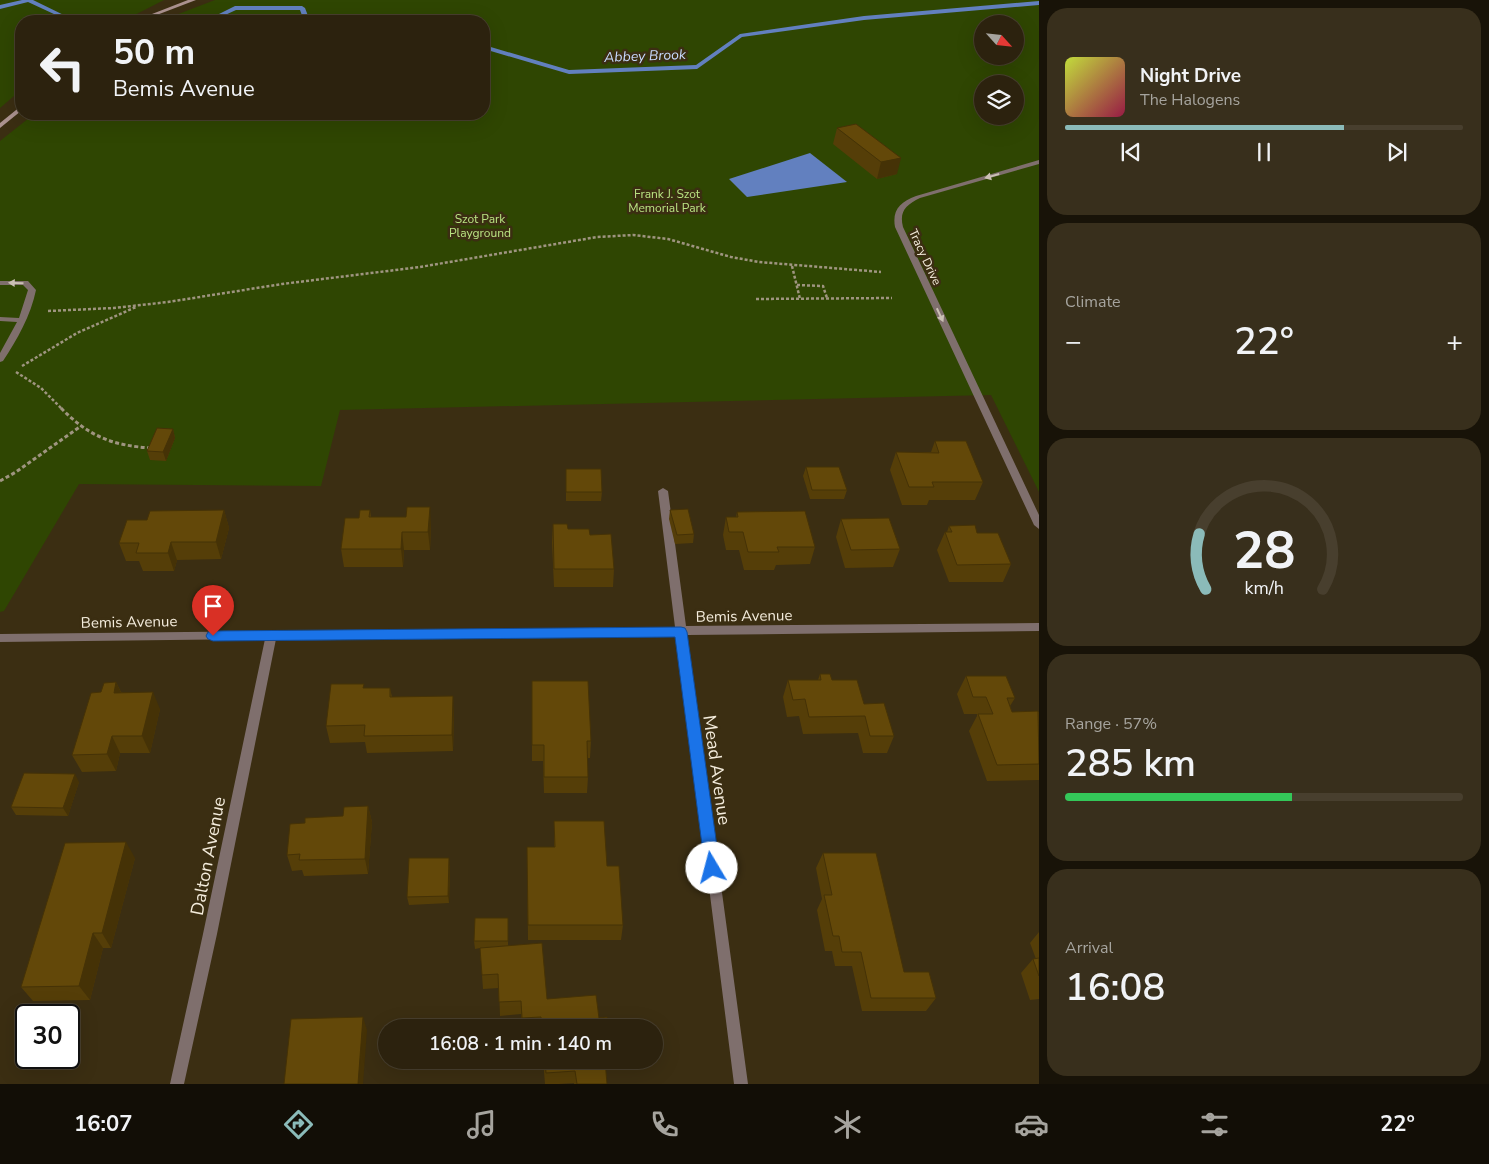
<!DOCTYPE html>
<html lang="en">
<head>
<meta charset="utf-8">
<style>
  body { margin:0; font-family:"Nunito Sans",sans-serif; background:#382f1c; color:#f1f3f6; height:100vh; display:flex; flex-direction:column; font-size:19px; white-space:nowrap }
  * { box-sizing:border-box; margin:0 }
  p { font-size:16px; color:#a6a49e }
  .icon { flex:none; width:28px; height:28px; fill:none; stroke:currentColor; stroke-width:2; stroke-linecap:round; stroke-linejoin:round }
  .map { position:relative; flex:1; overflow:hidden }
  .details { display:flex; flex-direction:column; gap:8px; padding:8px; background:#181308; width:450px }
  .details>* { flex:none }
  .guide { position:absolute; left:15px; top:15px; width:475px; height:105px; border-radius:20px; box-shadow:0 5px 20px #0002,0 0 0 1px #483f2e; background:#2c220e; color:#f1f3f6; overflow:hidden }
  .needle { width:32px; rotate:117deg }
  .controls { position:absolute; left:974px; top:15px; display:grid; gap:10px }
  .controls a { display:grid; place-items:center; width:50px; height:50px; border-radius:50%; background:#2c220e; box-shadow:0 5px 20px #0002,0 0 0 1px #483f2e; font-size:25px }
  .speed { position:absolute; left:15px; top:1004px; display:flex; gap:10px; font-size:25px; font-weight:700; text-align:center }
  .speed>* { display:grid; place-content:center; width:65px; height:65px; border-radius:50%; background:#2c220e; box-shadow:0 5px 20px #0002,0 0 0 1px #483f2e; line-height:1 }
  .speed .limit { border:2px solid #111; border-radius:8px; background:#fff; color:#111 }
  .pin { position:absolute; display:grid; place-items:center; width:42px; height:42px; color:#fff; margin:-51px -21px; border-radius:50% 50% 50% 0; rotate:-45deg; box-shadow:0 0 5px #0007 }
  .pin .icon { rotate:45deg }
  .me { position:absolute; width:55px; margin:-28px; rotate:352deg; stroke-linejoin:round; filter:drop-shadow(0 0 4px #0008) }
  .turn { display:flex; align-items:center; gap:18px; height:105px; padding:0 15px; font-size:22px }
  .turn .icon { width:65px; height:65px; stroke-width:2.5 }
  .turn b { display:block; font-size:35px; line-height:42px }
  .big { font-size:38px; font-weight:600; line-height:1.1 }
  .details .widget { flex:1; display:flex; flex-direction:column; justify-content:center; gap:8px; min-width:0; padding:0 18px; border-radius:20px; background:#382f1c }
  .details .dial { align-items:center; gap:0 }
  .dial svg { height:130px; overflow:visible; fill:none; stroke:#483f2e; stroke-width:7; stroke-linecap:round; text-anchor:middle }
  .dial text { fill:#f1f3f6; stroke:none }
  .song { display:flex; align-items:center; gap:15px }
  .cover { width:60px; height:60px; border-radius:8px; background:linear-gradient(135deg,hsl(70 70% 55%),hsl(340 70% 35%)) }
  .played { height:5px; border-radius:2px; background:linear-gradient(90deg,#8bbbb9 70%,#483f2e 70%) }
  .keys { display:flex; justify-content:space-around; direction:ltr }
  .heat { display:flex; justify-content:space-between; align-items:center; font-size:28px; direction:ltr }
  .charge { height:8px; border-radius:4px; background:linear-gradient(90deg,#34c759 57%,#483f2e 0) }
  .trip { position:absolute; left:378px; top:1019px; width:285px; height:50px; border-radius:25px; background:#2c220e; box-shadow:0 5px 20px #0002,0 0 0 1px #483f2e; font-weight:600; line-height:50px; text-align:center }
  .menu { display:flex; height:80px; justify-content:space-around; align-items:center; background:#120e06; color:#a6a49e }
  .menu .icon { width:35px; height:35px }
  .menu .on { color:#8bbbb9 }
  .menu b { font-size:22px; color:#f1f3f6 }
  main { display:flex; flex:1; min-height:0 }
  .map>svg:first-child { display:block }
</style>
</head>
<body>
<main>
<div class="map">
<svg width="1039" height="1084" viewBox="0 0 1039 1084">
  <rect width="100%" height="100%" fill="#3b2e12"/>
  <g fill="#2f4602" fill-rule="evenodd">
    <path d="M0 0H164L123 21H21V90L0 108Z"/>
    <path d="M215 0H1039V492L991 395 340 410 321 486 79 484 4 611 0 612V141L34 114H484V21H160ZM982 24H1015V56H982ZM982 84H1015V116H982Z"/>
  </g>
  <path fill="#6280bf" d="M810 153 847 182 747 197 729 179Z"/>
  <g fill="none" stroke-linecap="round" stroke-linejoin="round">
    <g fill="#6280bf" fill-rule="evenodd">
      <path d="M22 0H33L76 21H69L28 2 0 9V5Z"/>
      <path d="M1039 1V5L864 20 742 37 697 69 569 74 484 49V45L569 70 696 65 740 34 864 16Z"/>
      <path d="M235 6H302L305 8 310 21H304L300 10H236L212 21H205Z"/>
    </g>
    <g stroke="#9f9580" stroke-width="2.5" stroke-dasharray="3 2" stroke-linecap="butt">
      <path d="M792 266 800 299"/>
      <path d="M797 285 823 286 827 298"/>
      <path d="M756 299 892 298"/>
      <path d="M48 311 114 308 168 302 282 284 420 267 597 237 633 235 668 239 731 257 759 262 881 272"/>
      <path d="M22 366 77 333 136 307"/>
      <path d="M16 372 41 388 62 409"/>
    </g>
    <g stroke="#9f9580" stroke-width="3" stroke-dasharray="4 2.5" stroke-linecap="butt">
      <path d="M61 408C88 436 113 446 152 448"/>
      <path d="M0 481 16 472 81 426"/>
    </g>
    <path fill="#7f6f6d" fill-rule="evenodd" d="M0 281H28L36 290C31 315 17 340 3 361L0 362V353L17 322 0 321V317L19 318 28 290 23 285H0Z"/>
    <g fill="#7f6f6d" fill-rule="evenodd">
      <path d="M1039 160V164L920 198C906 205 899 211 903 227L1039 515V529L1034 525 895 227C892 210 900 202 916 196Z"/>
      <path d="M663 488 668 491 686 626 1039 623V631L687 635 748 1084H734L677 635 276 639 217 934 184 1084H170L203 934 265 639 0 642V634L675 627 658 491Z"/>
    </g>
    <g fill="#ac928f" fill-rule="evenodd">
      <path d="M188 0H196L141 21H134Z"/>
      <path d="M21 106V111L0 128V123Z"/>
    </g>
  </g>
  <g fill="#553e08">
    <path d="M837 128 897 174 877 179 833 144Z"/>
    <path d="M173 429 175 438 166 461 150 460 147 451Z"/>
    <path d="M935 441 983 482 975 500H929L927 505H902L890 470 896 452H931Z"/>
    <path d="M806 467 847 490 844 499H810L803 476Z"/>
    <path d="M566 469 602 492 601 501H566Z"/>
    <path d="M224 510 229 528 221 559 177 560 174 571H143L139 561H126L119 543 147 520Z"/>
    <path d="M370 510 371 517 431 525 430 550H404L403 567H344L341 549 359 518Z"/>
    <path d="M670 510 694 534 693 543 675 544 669 519Z"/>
    <path d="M737 512 815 547 810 564 776 565 774 570H744L739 550H726L723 535 726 517H736Z"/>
    <path d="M841 519 900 549 893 567 845 568 836 537Z"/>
    <path d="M553 524 568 529 590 535 614 569 613 587H554L552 542Z"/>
    <path d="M949 526 977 533 1011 564 1003 582H949L937 550 945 532H947Z"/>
    <path d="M820 674 832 680 864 704 894 736 887 753H863L858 733 803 734 799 716 787 717 783 697 788 680H818Z"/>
    <path d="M966 676 1015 698 1010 706 1012 712H1039V780L987 781 969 731 977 716V714H964L957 694Z"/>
    <path d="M532 681 591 741 590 758H587L588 777 587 793H544L543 761H532Z"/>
    <path d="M116 682 121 692 160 709 150 753H120L116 771 82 772 72 755 101 692Z"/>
    <path d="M364 688H390L392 697 454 713 453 751 367 753 365 742 330 743 326 726Z"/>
    <path d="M79 782 68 816 16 815 11 807Z"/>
    <path d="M368 806 372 822 368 874 304 876 302 870 292 871 287 855 305 823 343 816Z"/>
    <path d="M554 821 607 866 623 925 621 940H528L527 847H554Z"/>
    <path d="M823 853 904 972 936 998 926 1011H862L852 966H835L832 951H825L817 910 822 899 816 868Z"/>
    <path d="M135 858 111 948H103L90 1000 33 1001 21 987Z"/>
    <path d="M450 866 449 903 409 905 407 897Z"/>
    <path d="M508 918V946L547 999 599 1018 608 1028H522L521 1014 500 1016 499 988 483 989 480 948 475 949 474 941Z"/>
    <path d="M1039 932V999L1030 1000 1021 973 1033 959H1036L1030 943Z"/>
    <path d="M543 1060H605L607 1084H574V1083L559 1084H545Z"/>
  </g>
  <g fill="#453206">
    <path d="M901 158 897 174 877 179 881 162Z"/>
    <path d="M173 429 175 438 166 461 163 452Z"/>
    <path d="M430 507 431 525 430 550 428 532Z"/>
    <path d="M224 510 229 528 221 559 216 542Z"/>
    <path d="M402 532 404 550 403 567 401 549Z"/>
    <path d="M171 542 177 560 174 571 168 553Z"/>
    <path d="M116 682 124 699 114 693Z"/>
    <path d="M153 692 160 709 150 753 142 736Z"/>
    <path d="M453 696 454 713 453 751 452 735Z"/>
    <path d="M112 736 120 753 116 771 107 754Z"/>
    <path d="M75 774 79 782 68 816 63 808Z"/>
    <path d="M368 806 372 822 368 874 365 859Z"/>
    <path d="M126 842 135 858 111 948 102 933Z"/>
    <path d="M449 858 450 866 449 903 448 896Z"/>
    <path d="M93 933 103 948 90 1000 79 986Z"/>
    <path d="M363 1017 367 1030 363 1084H358Z"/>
  </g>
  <g fill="#634809" stroke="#453206">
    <path d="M856 124 901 158 881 162 837 128Z"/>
    <path d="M157 428 173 429 163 452 147 451Z"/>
    <path d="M935 441H966L983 482H932L934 487H909L896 452 939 453Z"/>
    <path d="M806 467H839L847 490H812Z"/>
    <path d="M566 469H601L602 492H566Z"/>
    <path d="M407 507H430L428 532H402L401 549H341L345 518H359L360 510H370L369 517H406Z"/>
    <path d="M688 509 694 534 677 535 670 510Z"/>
    <path d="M224 510 216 542H171L168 553H136L139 543H119L127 520H147L150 511Z"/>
    <path d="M805 511 815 547H777L779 552H748L743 532H729L726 517H738L737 512Z"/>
    <path d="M889 518 900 549 851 550 841 519Z"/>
    <path d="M553 524H567L568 529H589L590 535 611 534 614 569H554Z"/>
    <path d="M975 525 977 533H998L1011 564 957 565 945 532H952L949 526Z"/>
    <path d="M820 674H830L832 680H857L864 704 884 703 894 736H870L865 716 809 717 805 699 793 700 788 680H821Z"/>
    <path d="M966 676H1006L1015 698H1007L1012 712 1038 711 1039 764 997 765 978 714H993L986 697H973Z"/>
    <path d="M532 681H588L591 741H587L588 777H544V745H532Z"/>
    <path d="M116 682 114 693 153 692 142 736H112L107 754 72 755 91 693 101 692 104 683Z"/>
    <path d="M331 684H364L363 688H390V697L453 696 452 735 364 736 365 725 326 726Z"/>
    <path d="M24 773 75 774 63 808 11 807Z"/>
    <path d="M368 806 365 859 299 860 300 854 287 855 290 824 305 823V818L343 816 344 807Z"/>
    <path d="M554 821H604L607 866H619L623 925H528L527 847H555Z"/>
    <path d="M126 842 102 933H93L79 986 21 987 65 843Z"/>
    <path d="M823 853H876L904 972H929L936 998H871L861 952H842L839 936H833L824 895H832Z"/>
    <path d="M409 858H449L448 896 407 897Z"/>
    <path d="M475 918H508V941H474Z"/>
    <path d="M542 943 547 999 596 995 599 1018 607 1017 608 1028H542L541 1017 522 1018 521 1001 499 1002 498 974 482 975 480 948Z"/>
    <path d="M1039 958V976L1033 959Z"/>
    <path d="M363 1017 358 1084H284L291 1019Z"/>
    <path d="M545 1060H605L607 1084H577L575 1071 546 1073Z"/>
  </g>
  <defs><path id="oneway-solid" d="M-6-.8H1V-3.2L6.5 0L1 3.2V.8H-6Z" transform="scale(1.25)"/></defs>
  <g fill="#cbc0b5">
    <use href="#oneway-solid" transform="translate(992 176) rotate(164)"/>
    <use href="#oneway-solid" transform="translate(16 283) rotate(-178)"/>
    <use href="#oneway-solid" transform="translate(940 315) rotate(65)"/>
  </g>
  <path fill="#1a73e8" stroke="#114b97" d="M681 627 685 628 687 632 720 868 717 873 712 875 707 873 705 868 675 637 213 641 208 639 206 636 208 632 213 631Z"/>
  <g text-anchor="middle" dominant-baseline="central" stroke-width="5" stroke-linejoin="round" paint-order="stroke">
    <g font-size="12" fill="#b9e382" stroke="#3b2e12">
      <text x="667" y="194">Frank J. Szot<tspan x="667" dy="14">Memorial Park</tspan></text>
      <text x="480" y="219">Szot Park<tspan x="480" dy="14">Playground</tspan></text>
    </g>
    <g font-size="12" fill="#f4ecdc" stroke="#3b2e12">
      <text transform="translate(925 257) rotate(65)">Tracy Drive</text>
    </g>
    <g font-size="14" font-style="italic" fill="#c8dafe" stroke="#3b2e12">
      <text transform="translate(645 56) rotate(-2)">Abbey Brook</text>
    </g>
    <g font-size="15" fill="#f4ecdc" stroke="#3b2e12">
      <text transform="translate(744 616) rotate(-1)">Bemis Avenue</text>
      <text transform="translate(129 622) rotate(-1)">Bemis Avenue</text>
    </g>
    <g font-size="18" fill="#f4ecdc" stroke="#3b2e12">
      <text transform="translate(717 770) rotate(82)">Mead Avenue</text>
      <text transform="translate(208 856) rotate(-79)">Dalton Avenue</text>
    </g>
  </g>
</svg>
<div class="controls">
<a><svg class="needle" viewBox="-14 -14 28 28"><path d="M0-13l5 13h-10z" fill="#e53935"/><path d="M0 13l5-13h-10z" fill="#a6a49e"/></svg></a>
<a><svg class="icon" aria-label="layers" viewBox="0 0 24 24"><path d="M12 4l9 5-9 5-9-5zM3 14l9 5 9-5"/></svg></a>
</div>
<div class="speed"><div class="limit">30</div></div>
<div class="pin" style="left:213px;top:636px;background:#d93025"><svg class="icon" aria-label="arrive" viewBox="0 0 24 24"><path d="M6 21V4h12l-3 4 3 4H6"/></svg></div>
<svg class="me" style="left:712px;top:868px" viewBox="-20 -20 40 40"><circle r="19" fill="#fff"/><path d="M0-13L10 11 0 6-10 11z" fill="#1a73e8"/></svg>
<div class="trip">16:08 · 1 min · 140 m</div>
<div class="guide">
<div class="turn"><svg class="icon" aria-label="left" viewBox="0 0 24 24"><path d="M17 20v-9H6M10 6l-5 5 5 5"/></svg><div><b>50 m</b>Bemis Avenue</div></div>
</div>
</div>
<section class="details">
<div class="widget">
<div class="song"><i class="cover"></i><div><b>Night Drive</b><p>The Halogens</p></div></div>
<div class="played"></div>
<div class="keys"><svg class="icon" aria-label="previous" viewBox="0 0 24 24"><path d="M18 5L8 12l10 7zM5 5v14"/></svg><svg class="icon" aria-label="pause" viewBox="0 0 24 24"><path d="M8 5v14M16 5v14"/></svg><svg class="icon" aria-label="next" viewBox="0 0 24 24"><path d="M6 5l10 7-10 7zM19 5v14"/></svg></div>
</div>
<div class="widget"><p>Climate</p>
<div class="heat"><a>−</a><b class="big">22°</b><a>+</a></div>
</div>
<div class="widget dial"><svg viewBox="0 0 100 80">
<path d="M14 69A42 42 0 1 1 86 69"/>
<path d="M14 69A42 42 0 0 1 10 35" stroke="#8bbbb9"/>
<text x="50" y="56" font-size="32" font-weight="700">28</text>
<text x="50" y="72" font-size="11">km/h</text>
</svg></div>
<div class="widget"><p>Range · 57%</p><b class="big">285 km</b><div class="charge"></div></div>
<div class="widget"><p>Arrival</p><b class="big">16:08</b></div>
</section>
</main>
<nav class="menu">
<b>16:07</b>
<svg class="icon on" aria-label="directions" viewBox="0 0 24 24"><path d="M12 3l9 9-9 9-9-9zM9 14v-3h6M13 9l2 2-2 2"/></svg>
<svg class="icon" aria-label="music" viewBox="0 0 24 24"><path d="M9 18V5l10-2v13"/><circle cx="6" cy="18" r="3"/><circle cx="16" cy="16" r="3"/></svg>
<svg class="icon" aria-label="phone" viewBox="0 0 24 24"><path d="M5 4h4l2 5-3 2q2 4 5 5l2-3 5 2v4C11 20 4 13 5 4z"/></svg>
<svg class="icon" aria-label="climate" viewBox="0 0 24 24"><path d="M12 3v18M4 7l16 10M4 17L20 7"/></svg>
<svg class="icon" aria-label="car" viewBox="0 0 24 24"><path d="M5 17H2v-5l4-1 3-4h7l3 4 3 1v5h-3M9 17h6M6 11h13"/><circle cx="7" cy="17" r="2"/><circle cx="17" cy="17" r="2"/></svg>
<svg class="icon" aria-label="filters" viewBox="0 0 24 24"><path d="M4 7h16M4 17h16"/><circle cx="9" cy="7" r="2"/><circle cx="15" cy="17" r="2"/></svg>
<b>22°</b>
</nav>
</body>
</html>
